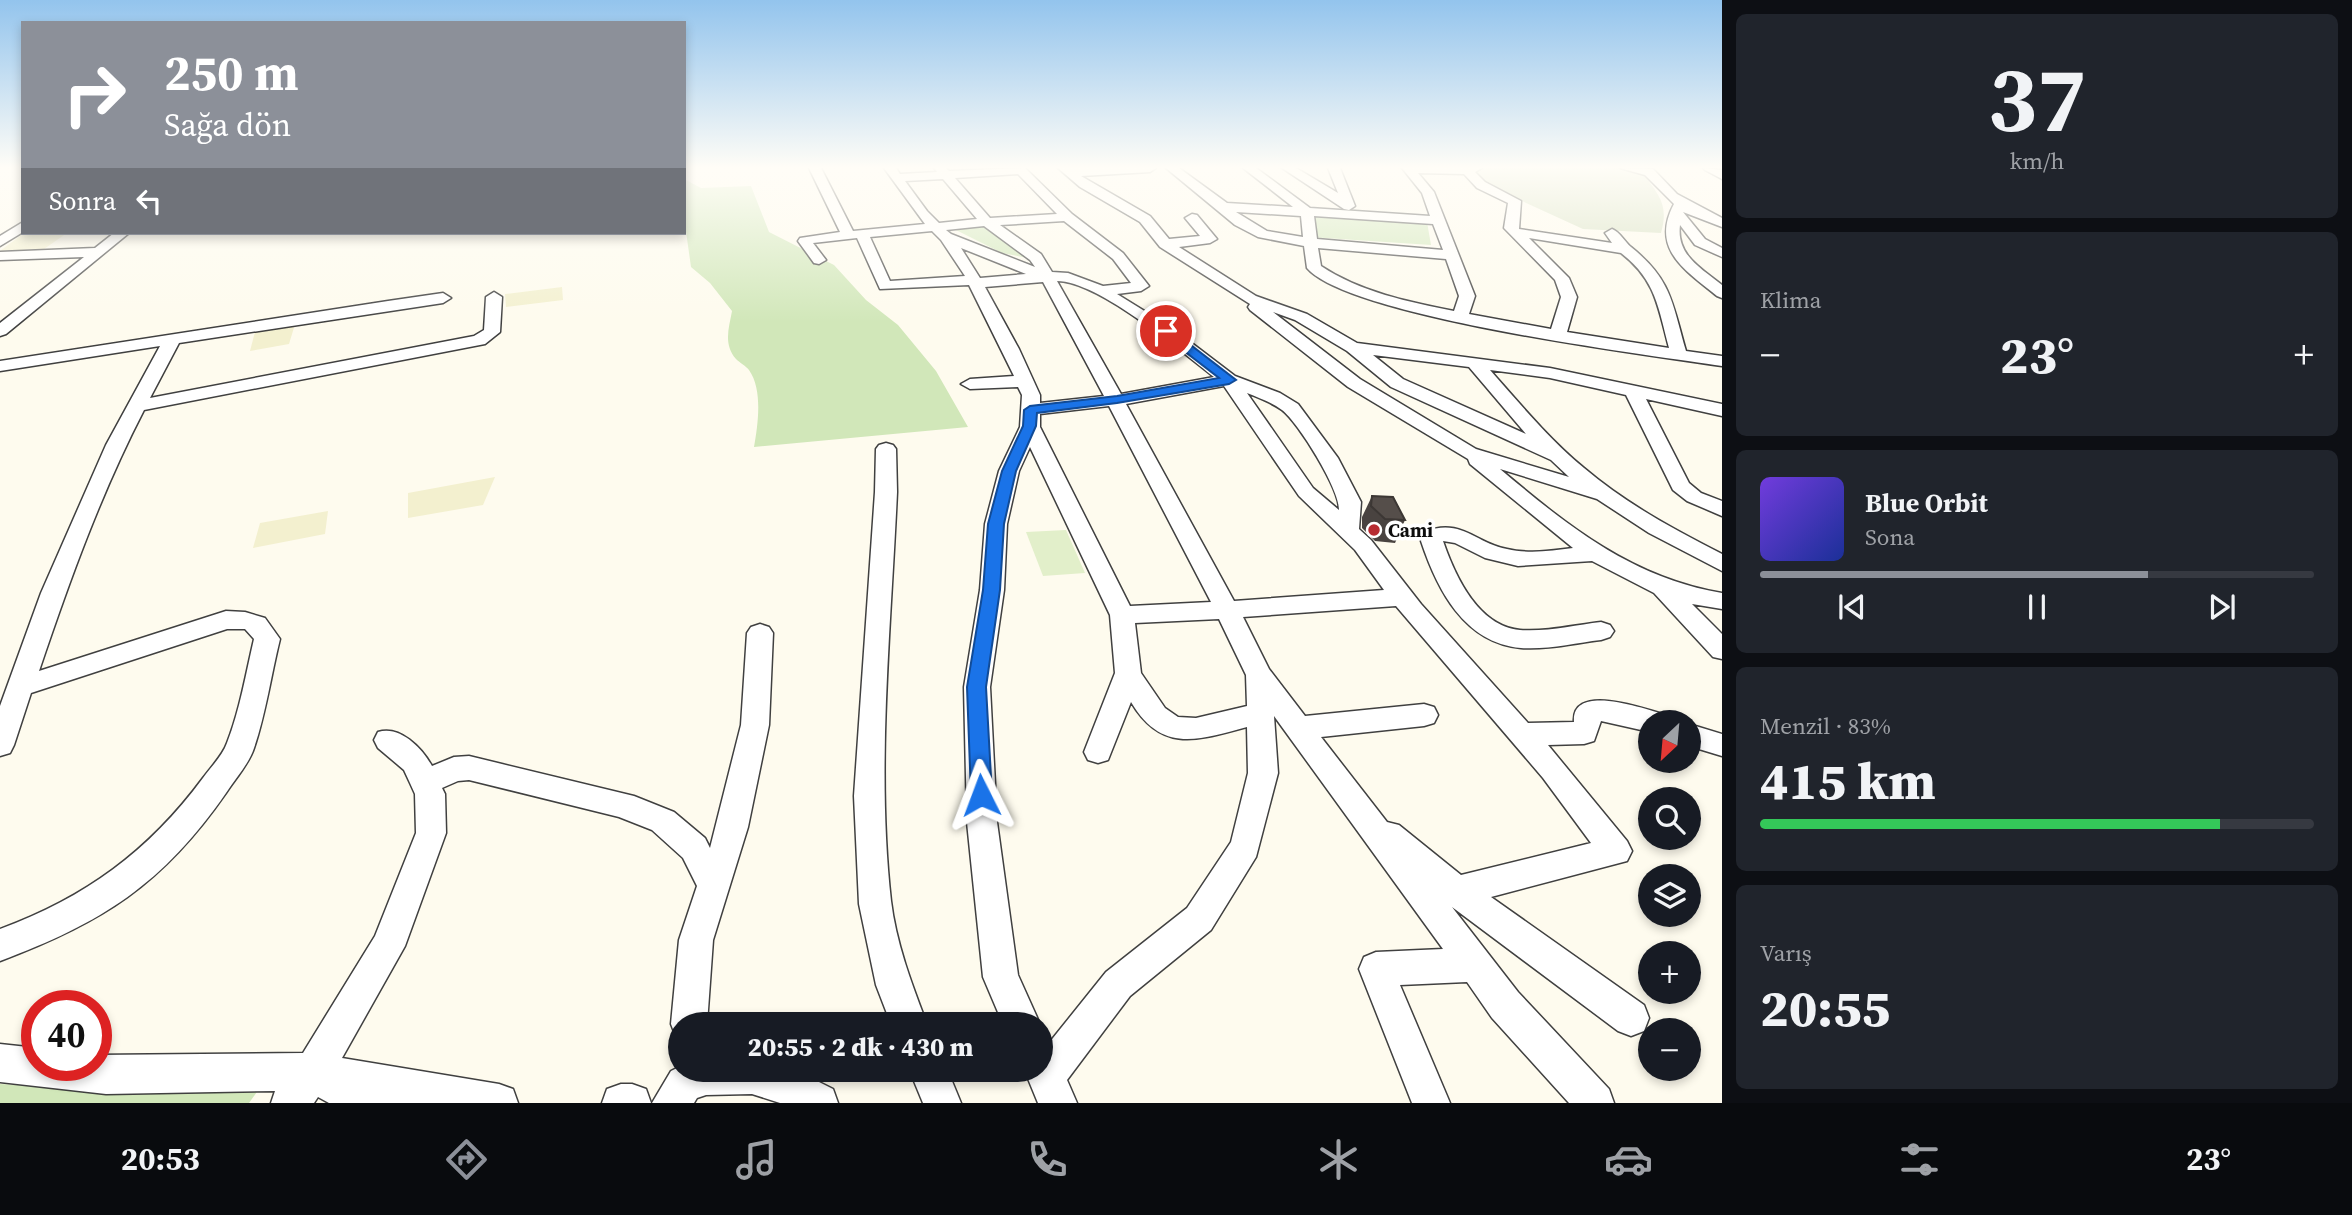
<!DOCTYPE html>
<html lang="tr">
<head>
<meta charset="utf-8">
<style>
  body { margin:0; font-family:"Source Serif 4",serif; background:#20242c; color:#f1f3f6; height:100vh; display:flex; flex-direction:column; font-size:26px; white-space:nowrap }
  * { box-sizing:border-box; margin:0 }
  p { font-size:23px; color:#9ea1a6 }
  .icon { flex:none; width:38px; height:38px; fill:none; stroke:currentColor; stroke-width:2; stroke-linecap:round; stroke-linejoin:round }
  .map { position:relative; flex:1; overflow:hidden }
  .details { display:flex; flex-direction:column; gap:14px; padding:14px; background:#0d0f14; width:630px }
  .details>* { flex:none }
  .hud { position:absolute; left:21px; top:21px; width:665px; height:214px; border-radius:0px; box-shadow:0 4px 10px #0003; background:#8c9099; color:#fff; overflow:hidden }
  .needle { width:46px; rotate:206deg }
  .fabs { position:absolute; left:1638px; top:710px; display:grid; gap:14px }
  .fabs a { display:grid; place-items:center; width:63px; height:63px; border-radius:50%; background:#171b24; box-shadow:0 4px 10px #0003; font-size:35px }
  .speed { position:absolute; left:21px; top:990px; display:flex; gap:14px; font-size:35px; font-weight:700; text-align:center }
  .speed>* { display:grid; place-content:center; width:91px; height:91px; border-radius:50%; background:#171b24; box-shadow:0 4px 10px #0003; line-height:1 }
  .speed .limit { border:10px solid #d22; background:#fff; color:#111 }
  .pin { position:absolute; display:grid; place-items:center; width:60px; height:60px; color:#fff; margin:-30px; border:4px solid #fff; border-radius:50%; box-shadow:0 2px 7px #0007 }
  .me { position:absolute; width:77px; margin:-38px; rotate:357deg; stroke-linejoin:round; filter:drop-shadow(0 0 5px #0008) }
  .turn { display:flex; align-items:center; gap:24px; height:147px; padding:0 28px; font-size:32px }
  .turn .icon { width:91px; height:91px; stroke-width:2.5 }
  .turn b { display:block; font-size:49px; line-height:60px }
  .then { display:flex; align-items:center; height:66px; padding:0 28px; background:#0003; gap:14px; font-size:26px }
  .big { font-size:52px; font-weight:800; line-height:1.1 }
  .details .card { flex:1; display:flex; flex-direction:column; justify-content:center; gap:10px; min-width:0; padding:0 24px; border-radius:10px; background:#20242c }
  .details .dial { align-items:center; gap:0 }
  .dial b { font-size:91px; line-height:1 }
  .song { display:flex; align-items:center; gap:21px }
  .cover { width:84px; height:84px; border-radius:10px; background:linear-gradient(135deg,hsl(260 70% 55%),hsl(230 70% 35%)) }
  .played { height:7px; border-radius:4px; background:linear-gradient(90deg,#8c9099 70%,#363941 70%) }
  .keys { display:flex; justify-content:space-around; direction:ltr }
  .heat { display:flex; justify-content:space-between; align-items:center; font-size:38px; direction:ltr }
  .charge { height:10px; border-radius:5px; background:linear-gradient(90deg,#34c759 83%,#363941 0) }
  .trip { position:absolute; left:668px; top:1012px; width:385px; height:70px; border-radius:35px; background:#171b24; box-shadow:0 4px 10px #0003; font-weight:800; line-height:70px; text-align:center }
  .dock { display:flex; height:112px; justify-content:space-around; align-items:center; background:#090b0e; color:#9ea1a6 }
  .dock .icon { width:49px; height:49px }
  .dock .on { color:#8c9099 }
  .dock b { font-size:32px; color:#f1f3f6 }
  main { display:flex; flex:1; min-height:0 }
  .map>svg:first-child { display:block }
</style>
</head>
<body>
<main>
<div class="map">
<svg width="1722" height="1103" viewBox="0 0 1722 1103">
  <rect width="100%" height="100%" fill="#fefbee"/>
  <g fill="#f3f0cf">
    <path d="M24 233H67L44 249 0 251Z"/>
    <path d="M562 287 563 300 506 307 505 294Z"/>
    <path d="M296 321 289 344 250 351 256 328Z"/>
    <path d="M495 477 483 505 408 518V493Z"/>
    <path d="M328 511 325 534 253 548 260 523Z"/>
  </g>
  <g fill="#d1e7b9">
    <path d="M684 179 701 188 751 186 769 232 834 265 866 300 898 325 936 371 968 427 754 447C758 424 763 390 749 370 746 366 740 363 736 359 723 344 729 328 732 311L710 283 691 267 684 217Z"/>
    <path d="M1309 213 1427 222 1431 245 1310 237Z"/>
    <path d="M979 224 987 227 1028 258 1002 253 952 228Z"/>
    <path d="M0 1084 126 1091 262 1085 249 1103H0Z"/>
  </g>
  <path fill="#d5dfc0" d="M1482 168H1616L1643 173C1659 196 1669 204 1661 233L1583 229 1485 184 1473 171Z"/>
  <path fill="#e2efca" d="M1066 530 1085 573 1043 576 1026 532Z"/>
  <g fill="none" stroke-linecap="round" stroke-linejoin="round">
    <defs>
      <g id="minor">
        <path d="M809 168H821L853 231 925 224 884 168H896L900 174 937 172 934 168H946L949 171 1025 168 1072 214 1123 253 1149 286 1141 291 1117 294 1172 328 1235 376 1280 393 1298 404 1338 458 1361 502 1359 529 1371 540 1421 604 1528 723 1574 722C1571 682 1645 709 1666 715L1670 723H1650V732L1601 721 1594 741 1584 744 1548 745 1627 841 1632 851 1627 861 1491 897 1644 1005 1649 1018 1644 1031 1631 1036 1618 1031 1452 907 1518 992 1609 1089 1614 1103H1569L1492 1018 1467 982 1400 985 1450 1103H1412L1359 969 1364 957 1376 952 1443 949 1274 716 1278 773 1256 857 1211 930 1130 996 1067 1080 1077 1103H1038L1024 1069H1041V1046L1045 1048 1106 972 1187 908 1231 842 1248 773 1247 727C1198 740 1162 754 1131 702L1108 760 1098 763 1088 760 1084 752 1115 673 1110 615 1030 447 1019 471 1007 524 1004 590 990 687 997 822 1018 975 1040 1024H1003L983 977 967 822 964 687 980 590 985 524 999 471 1020 427 1022 395 1018 387 970 389 961 384 970 379 1014 376 969 285 880 289 857 238 813 243 826 260 819 264 814 263 798 241 800 238 840 232ZM1018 174 1057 214 990 218 955 178ZM943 179 977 219 939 223 927 211 905 181ZM1064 221 1113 259 1131 283 1103 286 1068 273 1052 272 1041 254 1000 225ZM984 226 1030 260 1035 267 951 234 946 230ZM932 231 941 240 965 276 890 281 870 237ZM961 248 1026 274 980 278ZM1057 281C1098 281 1181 351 1214 377L1121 394ZM1043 282 1104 396 1040 403V395L1019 349 985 287ZM1224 386 1299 496 1355 550 1384 590 1234 601 1126 404ZM1247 393C1259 398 1271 402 1282 410 1299 423 1340 490 1339 510L1313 488ZM1109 406 1211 602 1130 606 1040 427V414ZM1396 606 1543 778 1591 843 1461 875 1399 825 1387 822 1321 737 1424 726 1434 723 1438 715 1434 707 1424 704 1305 716 1269 669 1243 617ZM1219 619 1246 675 1247 706 1196 718 1178 717 1165 708 1141 673 1135 623Z"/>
        <path d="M1058 168H1156L1150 172 1081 176 1150 216 1169 239 1200 236 1185 218 1192 214 1197 215 1217 239 1210 243 1179 247 1256 296 1307 314 1357 343 1550 368 1722 404V416L1646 399 1689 483 1701 493 1722 501V516L1687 501 1673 490 1626 395 1550 378 1490 370C1520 404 1549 439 1584 468 1625 503 1673 529 1722 554V571L1649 533 1597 499 1500 469C1568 526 1632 578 1722 593V609L1692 604 1722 634V659L1713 657 1654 593 1592 561 1518 566 1485 558 1455 543 1443 541C1455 576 1478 626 1520 630 1547 632 1575 625 1601 622L1610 625 1614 631 1610 637 1601 640C1575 643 1547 650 1521 648 1464 643 1437 589 1421 541L1424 532C1461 517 1475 543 1507 549 1528 554 1551 551 1573 548L1470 464 1468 459 1348 387 1250 310 1248 307 1250 304 1160 247 1140 222 1080 187ZM1273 312 1295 320 1347 351 1391 387 1551 460 1569 477 1476 449 1360 379ZM1373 355 1469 367 1526 434 1403 379Z"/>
        <path d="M1166 168H1179L1227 203 1293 207 1243 168H1256L1310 208 1430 216 1422 193 1402 168H1482L1475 172 1485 182 1521 201 1519 229 1612 243 1605 233 1612 229C1620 232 1624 241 1631 247 1672 280 1672 303 1686 351L1722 356V366C1647 355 1349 317 1307 268L1304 246 1258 237 1235 225ZM1418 173 1464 174 1477 188 1508 203 1504 228 1555 280 1561 297 1551 329 1469 314 1475 296 1434 192ZM1236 212 1301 216 1303 237 1267 231ZM1314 216 1433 224 1443 250 1317 239ZM1529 238 1621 253C1656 280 1658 307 1669 348L1567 332 1577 297 1569 278ZM1318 248 1446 259 1459 296 1454 311C1409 302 1360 292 1321 266Z"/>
        <path d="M1282 168H1296L1338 193 1328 168H1340L1355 206 1349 210 1344 209Z"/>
        <path d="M1620 168 1653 169 1677 194 1722 218V227L1683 212 1705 239 1722 248V257L1695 245 1680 225C1676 255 1701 268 1722 285V298L1717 296C1685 270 1650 249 1674 204L1645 175Z"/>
        <path d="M1703 168 1722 170V179L1705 170Z"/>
        <path d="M23 222V232L0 246V236Z"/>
        <path d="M114 233H129L6 334 0 336V323L84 257 0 260V252L95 248Z"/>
        <path d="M494 292 502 297 500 332 485 344 144 410C101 493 69 582 39 671L226 611 245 612 265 618 280 639C271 675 266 713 254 748 249 764 235 779 226 793 163 884 102 923 0 961V929C85 898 149 851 203 778 211 767 223 755 227 743 240 710 246 673 254 639L245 629H227L31 693 14 745 10 753 0 756V706L41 593 106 445 160 346 0 371V361L388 301 443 293 451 298 443 303 179 343 150 398 474 336 484 330 486 297Z"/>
        <path d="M886 443 893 445 896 449 897 492C891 628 876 766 891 901 896 943 912 985 927 1024H891L876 985 859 904 854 796 875 492 876 449 879 445Z"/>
        <path d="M760 624 769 627 773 633 769 725 748 827 713 940 707 1024H681V1039L676 1037 671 1024 679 940 697 886 683 858 652 830 619 817 469 780 458 781 442 788 445 794 446 833 405 946 342 1058 499 1084 513 1089 518 1103H329L318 1097 314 1103H271L275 1091 106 1094 0 1082V1044L37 1048V1066H96V1055L303 1053 375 936 416 833 415 794 410 783 404 770 378 748 374 740 378 732C400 725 422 748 432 766L454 757 469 756 634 796 674 812 705 838 710 848 741 725 747 633 751 627Z"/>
        <path d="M1689 724 1722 734V756L1689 746Z"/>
        <path d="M681 1066V1069H793L833 1089 838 1103H780L752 1094 706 1095 697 1098 694 1103H652L671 1071Z"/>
        <path d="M909 1069H947L961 1103H923Z"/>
        <path d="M621 1084H632L646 1089 651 1103H602L607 1089Z"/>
      </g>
    </defs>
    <use href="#minor" stroke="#404040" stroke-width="3"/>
    <use href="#minor" fill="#fff" fill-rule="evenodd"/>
  </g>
  <path fill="#494340" d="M1372 496 1405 520 1395 543 1375 541 1362 528V517Z"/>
  <path fill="#554e4a" stroke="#3c3734" stroke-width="2" d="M1372 496 1393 497 1405 520 1385 519 1371 506Z"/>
  <linearGradient id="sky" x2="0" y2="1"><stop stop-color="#93c4ed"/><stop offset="0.52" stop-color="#fffdf7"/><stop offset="1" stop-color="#fffdf7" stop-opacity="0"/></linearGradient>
  <rect width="1722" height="322" fill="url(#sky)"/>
  <path fill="#1a73e8" stroke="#114b97" stroke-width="2" d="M1162 329H1170L1236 380 1229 384 1117 403 1037 413 1036 426 1016 471 1004 524 1000 590 986 687 992 795 989 801 981 804 974 801 971 795 967 687 983 590 988 524 1002 471 1023 426 1024 410 1030 406 1117 396 1219 378 1162 334Z"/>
  <circle fill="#b72b31" stroke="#fff" stroke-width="2.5" cx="1374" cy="530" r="7"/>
  <g text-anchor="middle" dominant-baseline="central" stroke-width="7" stroke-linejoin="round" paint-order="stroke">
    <g font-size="19" font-weight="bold" fill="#0d0d0d" stroke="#fff" text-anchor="start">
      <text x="1388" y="530">Cami</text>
    </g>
  </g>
</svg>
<div class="fabs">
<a><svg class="needle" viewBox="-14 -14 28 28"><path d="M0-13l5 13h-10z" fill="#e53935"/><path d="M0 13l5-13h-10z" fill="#9ea1a6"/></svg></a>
<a><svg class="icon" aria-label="search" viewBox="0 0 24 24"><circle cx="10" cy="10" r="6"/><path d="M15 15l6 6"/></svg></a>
<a><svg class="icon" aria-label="layers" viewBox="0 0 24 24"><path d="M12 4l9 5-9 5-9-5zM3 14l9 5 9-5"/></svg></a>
<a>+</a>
<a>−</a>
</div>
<div class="speed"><div class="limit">40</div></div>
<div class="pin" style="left:1166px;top:331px;background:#d93025"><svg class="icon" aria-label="arrive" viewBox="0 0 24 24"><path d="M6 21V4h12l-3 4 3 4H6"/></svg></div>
<svg class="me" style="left:981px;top:795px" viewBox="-20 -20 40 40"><path d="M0-17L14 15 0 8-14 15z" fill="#1a73e8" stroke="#fff" stroke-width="4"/></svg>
<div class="trip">20:55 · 2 dk · 430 m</div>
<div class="hud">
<div class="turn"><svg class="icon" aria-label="right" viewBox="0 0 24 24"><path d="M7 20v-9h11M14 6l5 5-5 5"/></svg><div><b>250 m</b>Sağa dön</div></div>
<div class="then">Sonra<svg class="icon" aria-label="left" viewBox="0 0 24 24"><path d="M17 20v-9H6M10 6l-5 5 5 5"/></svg></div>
</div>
</div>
<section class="details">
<div class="card dial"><b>37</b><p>km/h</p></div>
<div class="card"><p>Klima</p>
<div class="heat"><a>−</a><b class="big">23°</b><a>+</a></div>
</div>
<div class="card">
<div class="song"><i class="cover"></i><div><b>Blue Orbit</b><p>Sona</p></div></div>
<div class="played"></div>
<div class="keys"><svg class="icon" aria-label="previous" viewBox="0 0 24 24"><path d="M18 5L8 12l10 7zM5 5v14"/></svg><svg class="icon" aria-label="pause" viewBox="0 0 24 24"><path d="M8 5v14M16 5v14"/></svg><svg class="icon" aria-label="next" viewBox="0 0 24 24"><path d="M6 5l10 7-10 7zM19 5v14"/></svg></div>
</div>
<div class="card"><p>Menzil · 83%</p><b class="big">415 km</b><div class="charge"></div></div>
<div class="card"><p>Varış</p><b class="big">20:55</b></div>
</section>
</main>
<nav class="dock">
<b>20:53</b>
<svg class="icon on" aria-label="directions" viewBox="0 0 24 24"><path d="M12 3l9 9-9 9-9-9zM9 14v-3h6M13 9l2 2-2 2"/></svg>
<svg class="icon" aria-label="music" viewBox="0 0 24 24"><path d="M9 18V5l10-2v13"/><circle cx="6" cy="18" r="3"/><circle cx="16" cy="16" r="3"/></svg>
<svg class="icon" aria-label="phone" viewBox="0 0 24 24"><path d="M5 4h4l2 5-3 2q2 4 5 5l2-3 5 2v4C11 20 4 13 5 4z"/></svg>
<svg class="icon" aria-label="climate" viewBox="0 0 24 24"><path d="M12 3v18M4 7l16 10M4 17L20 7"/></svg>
<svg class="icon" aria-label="car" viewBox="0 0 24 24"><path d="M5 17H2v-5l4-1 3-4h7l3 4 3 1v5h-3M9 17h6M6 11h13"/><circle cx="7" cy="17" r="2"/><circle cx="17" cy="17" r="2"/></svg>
<svg class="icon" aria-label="filters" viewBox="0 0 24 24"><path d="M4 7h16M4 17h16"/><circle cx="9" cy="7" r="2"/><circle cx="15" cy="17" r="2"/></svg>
<b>23°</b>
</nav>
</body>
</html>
